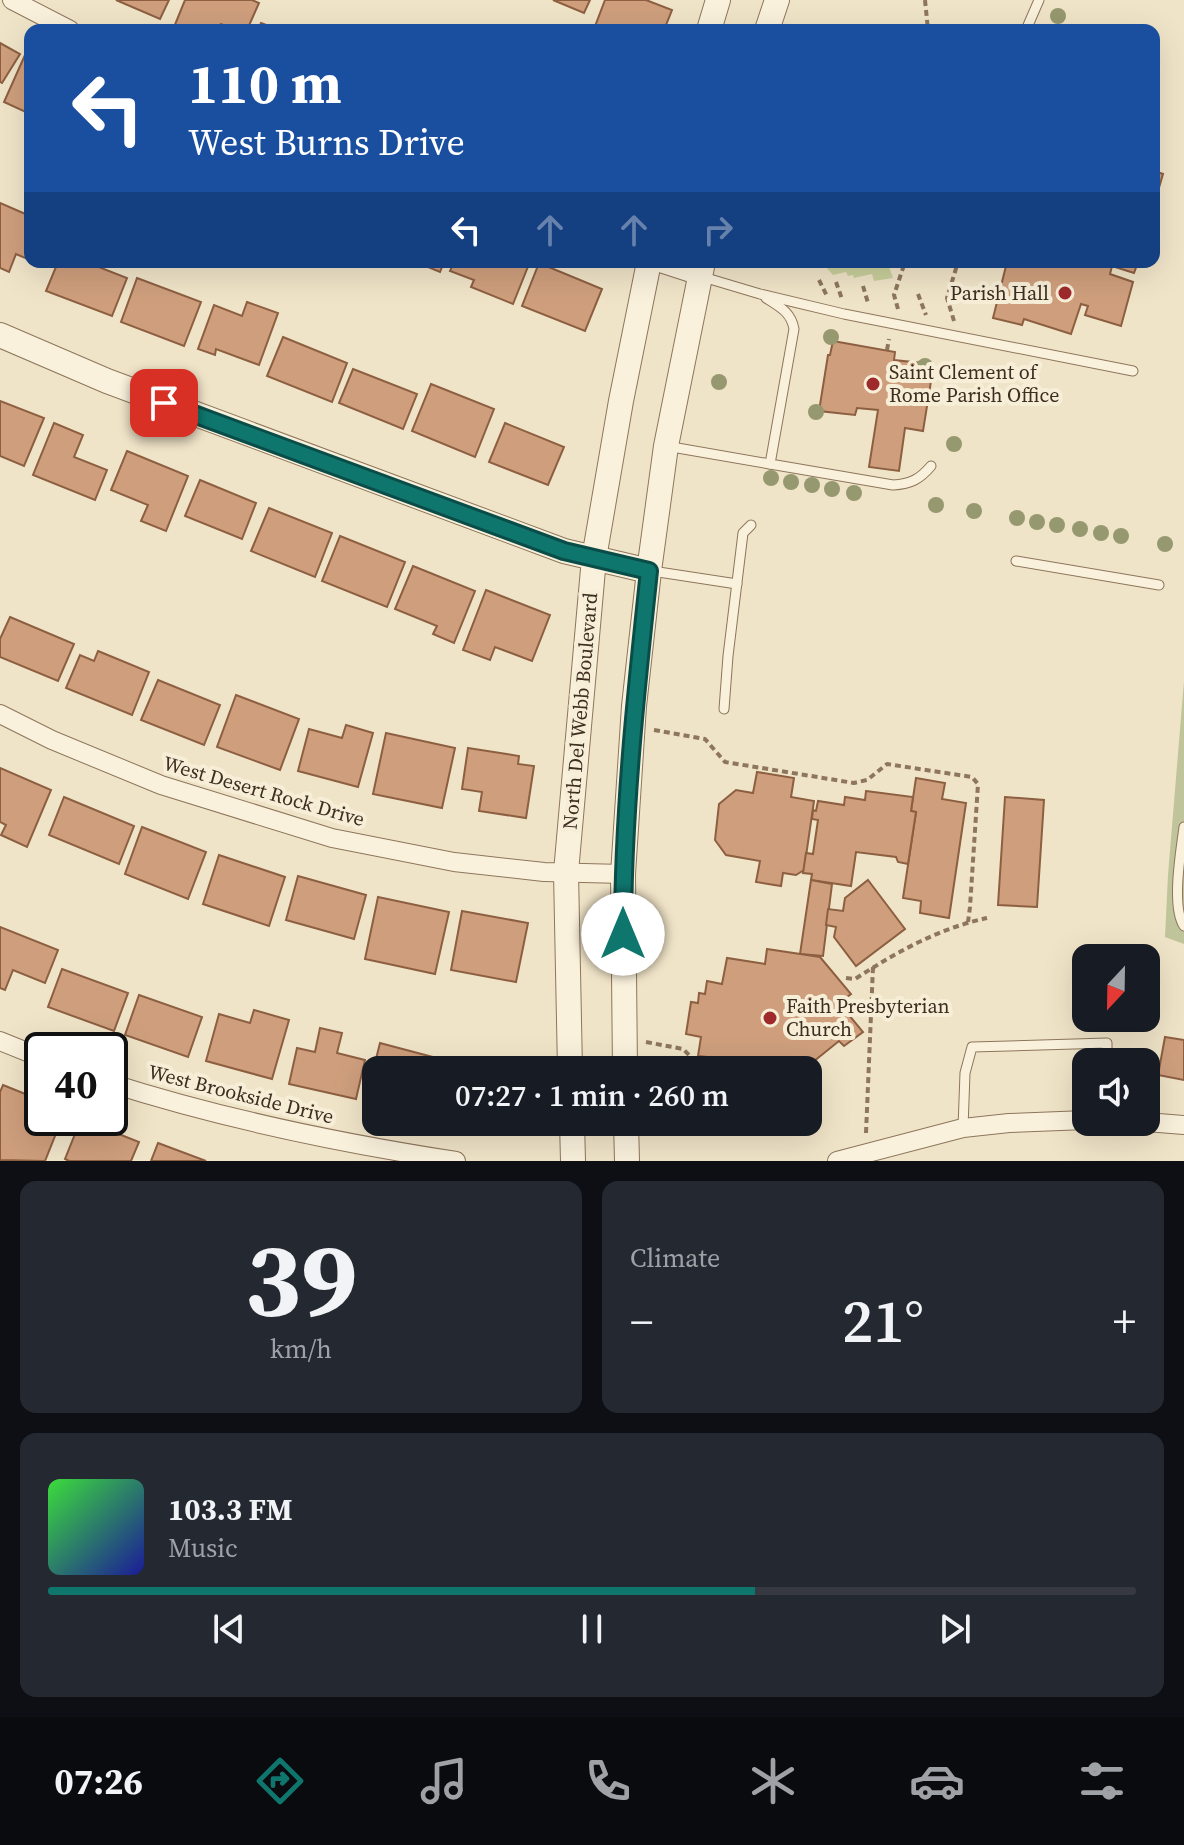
<!DOCTYPE html>
<html lang="en">
<head>
<meta charset="utf-8">
<style>
  body { margin:0; font-family:"Source Serif 4",serif; background:#242831; color:#f1f3f6; height:100vh; display:flex; flex-direction:column; font-size:30px; white-space:nowrap }
  * { box-sizing:border-box; margin:0 }
  p { font-size:26px; color:#9ea1a6 }
  .icon { flex:none; width:44px; height:44px; fill:none; stroke:currentColor; stroke-width:2; stroke-linecap:round; stroke-linejoin:round }
  .map { position:relative; height:1161px; overflow:hidden }
  .drawer { display:flex; flex-direction:column; gap:20px; padding:20px; background:#0d0f14; flex:1 }
  .drawer>* { flex:none }
  .banner { position:absolute; left:24px; top:24px; width:1136px; height:244px; border-radius:16px; box-shadow:0 8px 32px #0002; background:#1a4fa0; color:#fff; overflow:hidden }
  .needle { width:52px; rotate:202deg }
  .controls { position:absolute; left:1072px; top:944px; display:grid; gap:16px }
  .controls a { display:grid; place-items:center; width:88px; height:88px; border-radius:16px; background:#171b24; box-shadow:0 8px 32px #0002; font-size:40px }
  .speed { position:absolute; left:24px; top:1032px; display:flex; gap:16px; font-size:40px; font-weight:700; text-align:center }
  .speed>* { display:grid; place-content:center; width:104px; height:104px; border-radius:50%; background:#171b24; box-shadow:0 8px 32px #0002; line-height:1 }
  .speed .limit { border:4px solid #111; border-radius:12px; background:#fff; color:#111 }
  .pin { position:absolute; display:grid; place-items:center; width:68px; height:68px; color:#fff; margin:-34px; border-radius:16px; box-shadow:0 4px 12px #0006 }
  .me { position:absolute; width:88px; margin:-44px; rotate:0deg; stroke-linejoin:round; filter:drop-shadow(0 0 6px #0008) }
  .turn { display:flex; align-items:center; gap:28px; height:168px; padding:0 32px; font-size:36px }
  .turn .icon { width:104px; height:104px; stroke-width:2.5 }
  .turn b { display:block; font-size:56px; line-height:68px }
  .lanes { display:flex; align-items:center; height:76px; padding:0 32px; background:#0003; justify-content:center; gap:40px; direction:ltr }
  .lanes .off { opacity:.35 }
  .big { font-size:60px; font-weight:600; line-height:1.1 }
  .drawer .card { flex:1; display:flex; flex-direction:column; justify-content:center; gap:12px; min-width:0; padding:0 28px; border-radius:16px; background:#242831 }
  .drawer .dial { align-items:center; gap:0 }
  .dial b { font-size:104px; line-height:1 }
  .song { display:flex; align-items:center; gap:24px }
  .cover { width:96px; height:96px; border-radius:12px; background:linear-gradient(135deg,hsl(120 70% 55%),hsl(240 70% 35%)) }
  .played { height:8px; border-radius:4px; background:linear-gradient(90deg,#0f766e 65%,#363941 65%) }
  .keys { display:flex; justify-content:space-around; direction:ltr }
  .heat { display:flex; justify-content:space-between; align-items:center; font-size:44px; direction:ltr }
  .drawer .tiles { flex:1; display:grid; gap:20px; grid-template-columns:1fr 1fr }
  .card:last-child { grid-column:span 2 }
  .trip { position:absolute; left:362px; top:1056px; width:460px; height:80px; border-radius:16px; background:#171b24; box-shadow:0 8px 32px #0002; font-weight:600; line-height:80px; text-align:center }
  .tab-bar { display:flex; height:128px; justify-content:space-around; align-items:center; background:#090b0e; color:#9ea1a6 }
  .tab-bar .icon { width:56px; height:56px }
  .tab-bar .current { color:#0f766e }
  .tab-bar b { font-size:36px; color:#f1f3f6 }
  .map>svg:first-child { display:block }
</style>
</head>
<body>
<div class="map">
<svg width="1184" height="1161" viewBox="0 0 1184 1161">
  <rect width="100%" height="100%" fill="#f0e4c8"/>
  <path fill="#c9cf9b" d="M825 262H862L867 264 880 262 882 265 888 264 893 278 874 281 872 274 854 278 853 275 848 276 846 272 833 275 824 265Z"/>
  <path fill="#bfc49a" d="M1184 681V944L1165 937 1168 875Z"/>
  <g fill="#cf9f7d" stroke="#8d5f41" stroke-width="2">
    <path d="M116 0H169L160 19Z"/>
    <path d="M185 0H252L259 3 247 30H235L221 24 218 30H180L174 27Z"/>
    <path d="M553 0H590L584 13Z"/>
    <path d="M605 0H646L672 10 664 30H596L594 29Z"/>
    <path d="M261 23 279 30H258Z"/>
    <path d="M0 43 20 54 2 83 0 82Z"/>
    <path d="M25 55 30 58V114L4 102Z"/>
    <path d="M1154 171 1163 174 1154 205Z"/>
    <path d="M0 203 30 216V260L16 254 9 272 0 268Z"/>
    <path d="M58 262H86L127 278 112 316 46 291Z"/>
    <path d="M416 262H444L440 272Z"/>
    <path d="M454 262H525L529 264 513 304 471 287 474 280 450 271Z"/>
    <path d="M1007 262H1138L1134 273 1112 266 1110 274 1133 282 1121 326 1085 315 1088 306 1081 304 1071 334 1024 319 1022 325 993 318Z"/>
    <path d="M539 263 602 289 585 331 522 306Z"/>
    <path d="M137 278 201 302 184 346 121 322Z"/>
    <path d="M247 302 278 313 259 365 216 349 215 355 198 349 214 305 242 316Z"/>
    <path d="M283 337 347 363 332 402 267 376Z"/>
    <path d="M833 341 895 352 894 360 922 363 920 372 932 375 923 431 905 428 899 471 869 467 878 410 857 408 855 415 819 411 828 355H830Z"/>
    <path d="M353 369 417 394 403 429 339 403Z"/>
    <path d="M431 384 494 409 475 457 412 431Z"/>
    <path d="M0 401 44 418 24 466 0 456Z"/>
    <path d="M54 423 83 435 74 457 107 470 95 500 33 475Z"/>
    <path d="M505 423 564 447 548 485 489 462Z"/>
    <path d="M127 451 188 476 166 531 141 521 148 505 111 490Z"/>
    <path d="M200 480 256 503 242 539 185 516Z"/>
    <path d="M269 508 332 533 315 577 251 551Z"/>
    <path d="M340 536 405 562 387 607 322 581Z"/>
    <path d="M413 566 475 591 454 643 433 634 437 626 395 609Z"/>
    <path d="M486 590 550 615 532 661 495 647 490 660 463 650Z"/>
    <path d="M10 617 74 644 58 681 0 657V639Z"/>
    <path d="M98 651 149 672 132 715 66 688 80 655 94 661Z"/>
    <path d="M158 680 220 705 204 745 141 720Z"/>
    <path d="M236 695 299 719 280 770 217 747Z"/>
    <path d="M346 725 373 733 358 787 298 771 309 729 342 738Z"/>
    <path d="M386 733 455 748 442 808 373 794Z"/>
    <path d="M468 748 519 756 518 764 534 766 526 818 479 811 482 792 462 789Z"/>
    <path d="M0 768 51 790 27 847 1 835 6 825 0 822Z"/>
    <path d="M757 772 794 778 791 797 814 801 804 870 796 875 783 873 781 886 756 882 760 861 726 855 715 840 719 804 736 790 753 793Z"/>
    <path d="M916 778 945 783 942 799 966 803 949 918 920 913 921 901 903 898 916 812 911 811Z"/>
    <path d="M866 791 913 797 911 811 916 812 908 864 898 862 896 857 856 852 851 886 811 880 812 874 803 873 806 853 813 854 818 820 812 819 813 810 816 811 818 801 844 805 845 797 865 800Z"/>
    <path d="M64 797 134 826 119 864 49 835Z"/>
    <path d="M1005 797 1044 800 1037 907 998 905Z"/>
    <path d="M142 827 206 852 188 899 125 874Z"/>
    <path d="M219 855 285 877 269 926 203 904Z"/>
    <path d="M298 876 366 895 354 939 286 920Z"/>
    <path d="M811 880 832 884 823 956 800 954Z"/>
    <path d="M868 880 905 929 856 966 834 937 836 927 826 925 828 909 843 911 845 898Z"/>
    <path d="M378 897 449 912 435 974 365 959Z"/>
    <path d="M462 911 528 923 516 982 451 970Z"/>
    <path d="M0 927 58 950 45 983 13 970 5 990 0 988Z"/>
    <path d="M767 949 820 957 851 994 839 1003 863 1032 844 1046 839 1041 803 1070H726V1067L718 1062 717 1058 698 1056 701 1037 686 1034 691 1002 698 1003 699 993 705 994 707 981 722 984 727 958 765 964Z"/>
    <path d="M62 969 128 993 114 1031 48 1007Z"/>
    <path d="M139 995 202 1017 188 1057 125 1035Z"/>
    <path d="M254 1010 289 1020 272 1079 206 1061 219 1014 250 1023Z"/>
    <path d="M320 1028 342 1033 337 1053 365 1060 356 1099 289 1084 297 1048 315 1052Z"/>
    <path d="M1165 1037 1184 1040V1080L1158 1075Z"/>
    <path d="M380 1043 444 1060 441 1070H376V1102L366 1099Z"/>
    <path d="M457 1065 491 1070H456Z"/>
    <path d="M3 1085 33 1097 25 1118 57 1131 45 1161 0 1160V1092Z"/>
    <path d="M81 1119 139 1142 131 1161H69L65 1159Z"/>
    <path d="M158 1143 206 1161H151Z"/>
  </g>
  <g fill="none" stroke-linecap="round" stroke-linejoin="round">
    <defs>
      <g id="service">
        <path d="M1026 30 1039 0"/>
        <path d="M703 277 760 294 844 314 1133 371"/>
        <path d="M766 298C780 307 791 312 794 329L770 464 893 485C911 484 920 479 931 466"/>
        <path d="M666 446 770 464"/>
        <path d="M1016 561 1159 585"/>
        <path d="M652 571 737 584"/>
        <path d="M724 709 728 656 743 533 751 525"/>
        <path d="M1184 827C1181 850 1171 907 1184 926"/>
        <path d="M963 1128 965 1073 972 1047 1107 1043V1062"/>
      </g>
      <g id="minor">
        <path d="M12 0 70 30"/>
        <path d="M657 262 700 276"/>
        <path d="M0 714 52 740 161 785 332 838 454 862 544 872 623 874"/>
        <path d="M0 1041 42 1058"/>
        <path d="M110 1083C223 1119 339 1143 456 1161"/>
        <path d="M1146 1122 1184 1125"/>
        <path d="M837 1161 963 1128 1009 1123 1086 1120"/>
      </g>
      <g id="tertiary">
        <path d="M709 30 718 0"/>
        <path d="M767 30 777 0"/>
        <path d="M0 335 107 381 564 551 649 571"/>
        <path d="M570 1070 566 872 594 558 621 401 649 262"/>
        <path d="M625 1070 623 874 634 706 649 571 666 446 703 262"/>
        <path d="M572 1122 573 1161"/>
        <path d="M626 1122 627 1161"/>
      </g>
    </defs>
    <use href="#service" stroke="#8d765c" stroke-width="11"/>
    <use href="#minor" stroke="#8d765c" stroke-width="20"/>
    <use href="#tertiary" stroke="#8d765c" stroke-width="26"/>
    <g stroke="#8d765c" stroke-width="4" stroke-dasharray="6 4" stroke-linecap="butt">
      <path d="M925 0 928 30"/>
      <path d="M819 280 827 296"/>
      <path d="M836 282 842 299"/>
      <path d="M863 286 868 303"/>
      <path d="M918 294 926 315"/>
      <path d="M898 309 894 295 905 262"/>
      <path d="M954 321 947 298 958 262"/>
      <path d="M887 350 889 339"/>
      <path d="M654 730 705 739 725 762 854 783 867 780 887 764 972 777 978 784 970 907 968 922"/>
      <path d="M846 978 855 979C897 952 937 929 987 918"/>
      <path d="M646 1042 683 1049 693 1059 711 1062"/>
      <path d="M866 1133 873 967"/>
    </g>
    <use href="#service" stroke="#faf1dc" stroke-width="9"/>
    <use href="#minor" stroke="#faf1dc" stroke-width="18"/>
    <use href="#tertiary" stroke="#faf1dc" stroke-width="24"/>
  </g>
  <g fill="#96986f">
    <circle cx="1058" cy="16" r="8"/>
    <circle cx="831" cy="337" r="8"/>
    <circle cx="925" cy="366" r="8"/>
    <circle cx="719" cy="382" r="8"/>
    <circle cx="816" cy="412" r="8"/>
    <circle cx="954" cy="444" r="8"/>
    <circle cx="771" cy="478" r="8"/>
    <circle cx="791" cy="482" r="8"/>
    <circle cx="812" cy="485" r="8"/>
    <circle cx="832" cy="489" r="8"/>
    <circle cx="854" cy="493" r="8"/>
    <circle cx="936" cy="505" r="8"/>
    <circle cx="974" cy="511" r="8"/>
    <circle cx="1017" cy="518" r="8"/>
    <circle cx="1037" cy="522" r="8"/>
    <circle cx="1057" cy="525" r="8"/>
    <circle cx="1080" cy="529" r="8"/>
    <circle cx="1101" cy="533" r="8"/>
    <circle cx="1121" cy="536" r="8"/>
    <circle cx="1165" cy="544" r="8"/>
  </g>
  <g fill="none" stroke-linecap="round" stroke-linejoin="round">
    <defs>
      <path id="route" d="M164 403 564 551 649 571C636 692 623 813 623 934"/>
    </defs>
    <use href="#route" stroke="#0a4d48" stroke-width="20"/>
    <use href="#route" stroke="#0f766e" stroke-width="14"/>
  </g>
  <g fill="#9e2a2b" stroke="#f7eed8" stroke-width="3">
    <circle cx="1065" cy="293" r="8"/>
    <circle cx="873" cy="384" r="8"/>
    <circle cx="770" cy="1018" r="8"/>
  </g>
  <g text-anchor="middle" dominant-baseline="central" stroke-width="8" stroke-linejoin="round" paint-order="stroke">
    <g font-size="20" fill="#3d2e20" stroke="#f7eed8" text-anchor="start">
      <text x="1049" y="293" text-anchor="end">Parish Hall</text>
      <text x="889" y="372">Saint Clement of<tspan x="889" dy="23">Rome Parish Office</tspan></text>
      <text x="786" y="1006">Faith Presbyterian<tspan x="786" dy="23">Church</tspan></text>
    </g>
    <g font-size="20" fill="#3d2e20" stroke="#f7eed8">
      <text transform="translate(580 711) rotate(-85)">North Del Webb Boulevard</text>
      <text transform="translate(264 791) rotate(16)">West Desert Rock Drive</text>
      <text transform="translate(241 1094) rotate(14)">West Brookside Drive</text>
    </g>
  </g>
</svg>
<div class="controls">
<a><svg class="needle" viewBox="-14 -14 28 28"><path d="M0-13l5 13h-10z" fill="#e53935"/><path d="M0 13l5-13h-10z" fill="#9ea1a6"/></svg></a>
<a><svg class="icon" aria-label="sound" viewBox="0 0 24 24"><path d="M4 9h4l5-4v14l-5-4H4zM17 9q2 3 0 6"/></svg></a>
</div>
<div class="speed"><div class="limit">40</div></div>
<div class="pin" style="left:164px;top:403px;background:#d93025"><svg class="icon" aria-label="arrive" viewBox="0 0 24 24"><path d="M6 21V4h12l-3 4 3 4H6"/></svg></div>
<svg class="me" style="left:623px;top:934px" viewBox="-20 -20 40 40"><circle r="19" fill="#fff"/><path d="M0-13L10 11 0 6-10 11z" fill="#0f766e"/></svg>
<div class="trip">07:27 · 1 min · 260 m</div>
<div class="banner">
<div class="turn"><svg class="icon" aria-label="left" viewBox="0 0 24 24"><path d="M17 20v-9H6M10 6l-5 5 5 5"/></svg><div><b>110 m</b>West Burns Drive</div></div>
<div class="lanes"><svg class="icon" aria-label="left" viewBox="0 0 24 24"><path d="M17 20v-9H6M10 6l-5 5 5 5"/></svg><svg class="icon off" aria-label="ahead" viewBox="0 0 24 24"><path d="M12 20V5M6 11l6-6 6 6"/></svg><svg class="icon off" aria-label="ahead" viewBox="0 0 24 24"><path d="M12 20V5M6 11l6-6 6 6"/></svg><svg class="icon off" aria-label="right" viewBox="0 0 24 24"><path d="M7 20v-9h11M14 6l5 5-5 5"/></svg></div>
</div>
</div>
<section class="drawer">
<div class="tiles">
<div class="card dial"><b>39</b><p>km/h</p></div>
<div class="card"><p>Climate</p>
<div class="heat"><a>−</a><b class="big">21°</b><a>+</a></div>
</div>
<div class="card">
<div class="song"><i class="cover"></i><div><b>103.3 FM</b><p>Music</p></div></div>
<div class="played"></div>
<div class="keys"><svg class="icon" aria-label="previous" viewBox="0 0 24 24"><path d="M18 5L8 12l10 7zM5 5v14"/></svg><svg class="icon" aria-label="pause" viewBox="0 0 24 24"><path d="M8 5v14M16 5v14"/></svg><svg class="icon" aria-label="next" viewBox="0 0 24 24"><path d="M6 5l10 7-10 7zM19 5v14"/></svg></div>
</div>
</div>
</section>
<nav class="tab-bar">
<b>07:26</b>
<svg class="icon current" aria-label="directions" viewBox="0 0 24 24"><path d="M12 3l9 9-9 9-9-9zM9 14v-3h6M13 9l2 2-2 2"/></svg>
<svg class="icon" aria-label="music" viewBox="0 0 24 24"><path d="M9 18V5l10-2v13"/><circle cx="6" cy="18" r="3"/><circle cx="16" cy="16" r="3"/></svg>
<svg class="icon" aria-label="phone" viewBox="0 0 24 24"><path d="M5 4h4l2 5-3 2q2 4 5 5l2-3 5 2v4C11 20 4 13 5 4z"/></svg>
<svg class="icon" aria-label="climate" viewBox="0 0 24 24"><path d="M12 3v18M4 7l16 10M4 17L20 7"/></svg>
<svg class="icon" aria-label="car" viewBox="0 0 24 24"><path d="M5 17H2v-5l4-1 3-4h7l3 4 3 1v5h-3M9 17h6M6 11h13"/><circle cx="7" cy="17" r="2"/><circle cx="17" cy="17" r="2"/></svg>
<svg class="icon" aria-label="filters" viewBox="0 0 24 24"><path d="M4 7h16M4 17h16"/><circle cx="9" cy="7" r="2"/><circle cx="15" cy="17" r="2"/></svg>
</nav>
</body>
</html>
